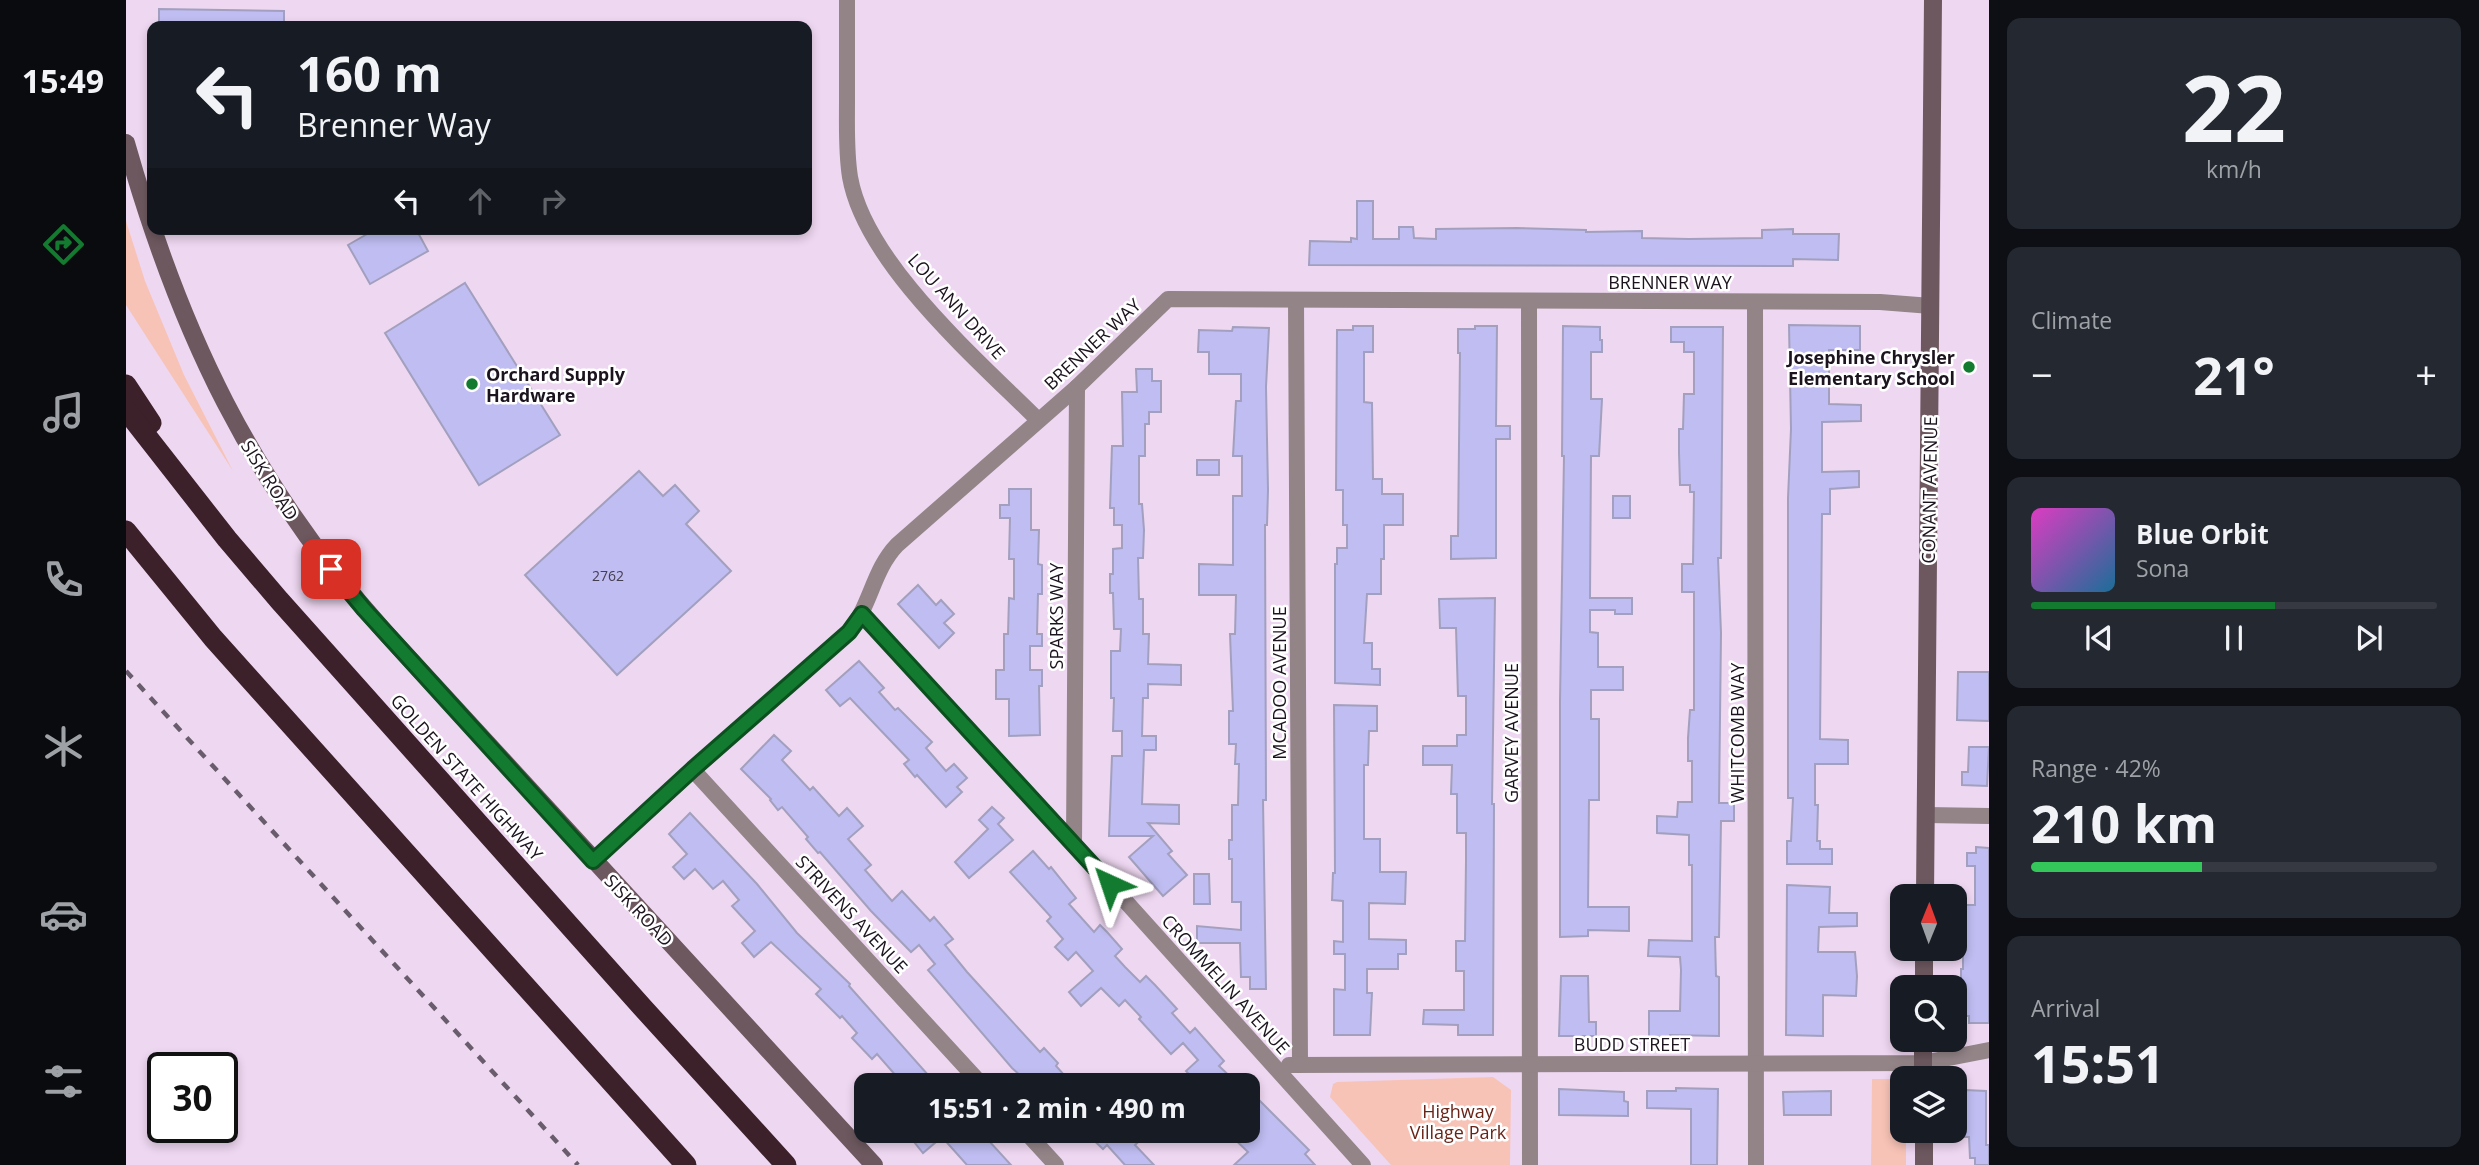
<!DOCTYPE html>
<html lang="en">
<head>
<meta charset="utf-8">
<style>
  body { margin:0; font-family:"Open Sans",sans-serif; background:#242831; color:#f1f3f6; height:100vh; display:flex; flex-direction:column; font-size:26px; white-space:nowrap }
  * { box-sizing:border-box; margin:0 }
  p { font-size:23px; color:#9ea1a6 }
  .icon { flex:none; width:38px; height:38px; fill:none; stroke:currentColor; stroke-width:2; stroke-linecap:round; stroke-linejoin:round }
  .map { position:relative; flex:1; overflow:hidden }
  .drawer { display:flex; flex-direction:column; gap:18px; padding:18px; background:#0d0f14; width:490px }
  .drawer>* { flex:none }
  .guide { position:absolute; left:21px; top:21px; width:665px; height:214px; border-radius:14px; box-shadow:0 4px 10px #0003; background:#171b24; color:#f1f3f6; overflow:hidden }
  .needle { width:46px; rotate:1deg }
  .fabs { position:absolute; left:1764px; top:884px; display:grid; gap:14px }
  .fabs a { display:grid; place-items:center; width:77px; height:77px; border-radius:14px; background:#171b24; box-shadow:0 4px 10px #0003; font-size:35px }
  .speed { position:absolute; left:21px; top:1052px; display:flex; gap:14px; font-size:35px; font-weight:700; text-align:center }
  .speed>* { display:grid; place-content:center; width:91px; height:91px; border-radius:50%; background:#171b24; box-shadow:0 4px 10px #0003; line-height:1 }
  .speed .limit { border:4px solid #111; border-radius:10px; background:#fff; color:#111 }
  .pin { position:absolute; display:grid; place-items:center; width:60px; height:60px; color:#fff; margin:-30px; border-radius:14px; box-shadow:0 4px 10px #0006 }
  .me { position:absolute; width:77px; margin:-38px; rotate:318deg; stroke-linejoin:round; filter:drop-shadow(0 0 5px #0008) }
  .turn { display:flex; align-items:center; gap:24px; height:147px; padding:0 35px; font-size:32px }
  .turn .icon { width:91px; height:91px; stroke-width:2.5 }
  .turn b { display:block; font-size:49px; line-height:60px }
  .lanes { display:flex; align-items:center; height:66px; padding:0 35px; background:#0003; justify-content:center; gap:35px; direction:ltr }
  .lanes .off { opacity:.35 }
  .big { font-size:52px; font-weight:700; line-height:1.1 }
  .drawer .card { flex:1; display:flex; flex-direction:column; justify-content:center; gap:10px; min-width:0; padding:0 24px; border-radius:14px; background:#242831 }
  .drawer .dial { align-items:center; gap:0 }
  .dial b { font-size:91px; line-height:1 }
  .song { display:flex; align-items:center; gap:21px }
  .cover { width:84px; height:84px; border-radius:10px; background:linear-gradient(135deg,hsl(310 70% 55%),hsl(200 70% 35%)) }
  .played { height:7px; border-radius:4px; background:linear-gradient(90deg,#137b2f 60%,#363941 60%) }
  .keys { display:flex; justify-content:space-around; direction:ltr }
  .heat { display:flex; justify-content:space-between; align-items:center; font-size:38px; direction:ltr }
  .charge { height:10px; border-radius:5px; background:linear-gradient(90deg,#34c759 42%,#363941 0) }
  .trip { position:absolute; left:728px; top:1073px; width:406px; height:70px; border-radius:14px; background:#171b24; box-shadow:0 4px 10px #0003; font-weight:700; line-height:70px; text-align:center }
  main { display:flex; flex:1; min-height:0 }
  .tabs { display:flex; flex-direction:column; width:126px; justify-content:space-around; align-items:center; background:#090b0e; color:#9ea1a6 }
  .tabs .icon { width:49px; height:49px }
  .tabs .active { color:#137b2f }
  .tabs b { font-size:32px; color:#f1f3f6 }
  .map>svg:first-child { display:block }
</style>
</head>
<body>
<main>
<nav class="tabs">
<b>15:49</b>
<svg class="icon active" aria-label="directions" viewBox="0 0 24 24"><path d="M12 3l9 9-9 9-9-9zM9 14v-3h6M13 9l2 2-2 2"/></svg>
<svg class="icon" aria-label="music" viewBox="0 0 24 24"><path d="M9 18V5l10-2v13"/><circle cx="6" cy="18" r="3"/><circle cx="16" cy="16" r="3"/></svg>
<svg class="icon" aria-label="phone" viewBox="0 0 24 24"><path d="M5 4h4l2 5-3 2q2 4 5 5l2-3 5 2v4C11 20 4 13 5 4z"/></svg>
<svg class="icon" aria-label="climate" viewBox="0 0 24 24"><path d="M12 3v18M4 7l16 10M4 17L20 7"/></svg>
<svg class="icon" aria-label="car" viewBox="0 0 24 24"><path d="M5 17H2v-5l4-1 3-4h7l3 4 3 1v5h-3M9 17h6M6 11h13"/><circle cx="7" cy="17" r="2"/><circle cx="17" cy="17" r="2"/></svg>
<svg class="icon" aria-label="filters" viewBox="0 0 24 24"><path d="M4 7h16M4 17h16"/><circle cx="9" cy="7" r="2"/><circle cx="15" cy="17" r="2"/></svg>
</nav>
<div class="map">
<svg width="1863" height="1165" viewBox="0 0 1863 1165">
  <rect width="100%" height="100%" fill="#eed7f1"/>
  <g fill="#f8c3b7">
    <path d="M0 221 19 281 58 375 107 471 0 305Z"/>
    <path d="M1367 1077 1385 1090 1384 1165H1265L1204 1097 1207 1084 1211 1082Z"/>
    <path d="M1746 1079H1769L1776 1085V1130L1780 1131V1165H1745Z"/>
  </g>
  <g fill="#bfbdf1" stroke="#a2a0be" stroke-width="2">
    <path d="M33 9 158 11V26H33Z"/>
    <path d="M1231 201H1247V239H1273V227H1287L1288 238 1310 239V229L1391 228 1460 230V232L1516 231V238L1563 239 1636 238V230L1667 229V234H1713L1712 260 1667 259V266L1183 265 1184 241 1225 242V238L1231 239Z"/>
    <path d="M250 229H290L302 251 244 284 222 245Z"/>
    <path d="M339 283 434 435 353 485 259 333Z"/>
    <path d="M1663 325 1734 326V350H1703V404L1735 405V421L1696 422V472L1733 471V487L1704 489V514H1696L1694 739 1722 740V764H1689V805H1692L1691 841H1694V849H1706V864H1661V841H1665L1667 798H1662V498L1665 429Z"/>
    <path d="M1227 326H1247V352H1238V402L1246 403 1247 479H1256V494H1277V525H1258V559H1255V594H1241L1238 643H1246V669H1254V685L1209 683V564H1211V548H1221V525H1217V490H1210L1211 330H1227Z"/>
    <path d="M1349 326H1371L1370 426H1384V439H1370V558L1325 559V536H1332L1334 353H1332V329H1349Z"/>
    <path d="M1437 326 1474 327V340H1476V352H1465V399H1476L1473 456H1465L1464 598H1506V614H1489V610H1464V632L1472 633V667H1497V690H1465V719H1473V800H1463L1462 907H1503V931L1462 930V936L1434 937V701L1438 456H1436Z"/>
    <path d="M1107 327 1143 328 1140 387 1142 490 1141 525H1139L1140 800H1137L1140 989H1124V977H1115L1114 943H1071V926L1115 930V902H1106V859H1103V840H1106V805H1112L1113 764H1109L1110 744H1103V711H1107L1104 634H1109L1110 595H1073V564L1107 565V496H1116V456H1107L1110 401H1115V374H1083V352H1072L1073 330 1106 331Z"/>
    <path d="M1545 327H1597L1595 558H1592L1595 633 1593 803H1608V821H1595L1593 937H1589L1590 976 1593 977V1036L1544 1035V1037H1523V1011H1554L1555 970 1554 957 1522 956 1523 940 1566 941V865H1563V835L1531 833V816L1551 817 1552 802H1566V761H1562V738L1564 710H1568V592H1556V564H1567L1568 492H1564V485H1554L1553 453V429H1557L1558 394H1568V352H1558V342H1545Z"/>
    <path d="M1010 369H1026V381H1035V412H1023V424H1019V456H1013V504H1016L1018 530 1017 558H1012L1013 599H1017V634H1023L1022 664 1055 665V685L1022 684V698H1017L1016 736H1030V750H1018L1016 804 1053 805V824L1022 823 1046 851 1042 854 1061 875 1037 896 1003 857 1027 836H983L986 756H996V731H987L988 698H985V651H994L995 629H988L987 593H984V574H987V549L996 548V525H988V508H984L986 446H997L996 392H1011Z"/>
    <rect x="1071" y="460" width="22" height="15"/>
    <path d="M513 471 537 496 549 485 573 511 560 524 605 571 491 675 399 575Z"/>
    <path d="M883 489H905V530H913L912 564 916 565V594H912L911 634H916V646H904V670H916V686H913L914 735 883 736V699H870V670H878V634H882L883 598 888 599V559H883L884 518H874V505H883Z"/>
    <rect x="1487" y="496" width="17" height="22"/>
    <path d="M792 585 810 605 815 600 828 614 818 623 828 633 813 648 772 604Z"/>
    <path d="M1369 598 1366 804H1368L1367 1035H1332V1025L1297 1024 1298 1010H1338V971H1330V941H1339L1340 861V833H1331V794H1325L1326 765H1297V746H1331V735H1340V696H1332L1330 628H1314L1313 599Z"/>
    <path d="M733 661 758 688 753 692 769 710 772 708 806 742 800 748 820 771 828 764 841 778 831 787 836 792 820 807 791 775 789 777 778 764 783 760 724 698 714 706 700 690Z"/>
    <path d="M1832 672H1863V721L1831 720Z"/>
    <path d="M1208 705 1251 706V731H1243L1242 765H1238V839H1254V872H1280L1279 904 1243 903V939L1280 940V954H1272V969H1241V993H1246L1244 1035H1208V989L1219 990V954H1208V941L1217 942V901L1206 900 1207 873H1209Z"/>
    <path d="M648 735 665 751 656 760 684 790 687 787 713 816 721 808 737 826 722 839 745 865 739 870 766 901 776 891 804 921 808 917 827 939 819 945 841 972 914 1052 918 1048 932 1063 930 1066 947 1085H905L886 1068 802 970 809 964 793 945 785 952 745 911 694 852 692 853 680 839 682 837 656 807 652 810 644 800 645 799 615 769Z"/>
    <path d="M1843 747H1863L1861 786 1836 785V772H1842Z"/>
    <path d="M866 807 878 818 872 824 887 840 843 878 829 862 862 829 853 820Z"/>
    <path d="M564 813 631 884 671 933 724 984 723 986 811 1085H778L751 1054 746 1059 726 1038 731 1033 716 1016 714 1018 690 994 695 989 645 942 628 957 616 943 629 931 606 906 613 900 597 881 587 889 569 869 558 879 547 867 561 854 543 834Z"/>
    <path d="M1850 847 1863 848V1023H1843V1016H1836V991H1835V969H1837V905H1849V866H1841V853H1850Z"/>
    <path d="M907 851 923 869 925 867 950 898 943 904 968 932 974 925 981 932 996 949 989 956 999 967 1014 982 1020 976 1029 985 1051 1009 1046 1013 1064 1033 1069 1028 1098 1061 1093 1066 1113 1085H1073L1060 1071 1072 1060 1057 1043 1045 1054 1013 1019 1015 1017 999 1000 993 1006 975 988 955 1006 943 992 967 971 950 952 942 960 929 947 937 939 921 921 925 917 884 872Z"/>
    <path d="M1068 874H1083L1084 904H1068Z"/>
    <path d="M1661 885 1704 887 1703 913H1731V926L1693 927 1692 952H1729L1731 976 1730 996 1697 995V1036L1660 1035Z"/>
    <path d="M1435 976H1462L1463 1022H1470V1036H1433Z"/>
    <path d="M1550 1088 1592 1089 1591 1165H1565V1109L1521 1108V1091H1550Z"/>
    <path d="M1122 1089 1183 1150 1179 1154 1189 1165H1108L1122 1152 1099 1130H1122Z"/>
    <path d="M1433 1089 1498 1092V1101L1502 1102V1116L1433 1115Z"/>
    <path d="M1839 1090 1860 1091V1145H1863V1165H1849V1158H1844L1843 1137H1839Z"/>
    <path d="M1705 1091V1115H1658L1657 1092Z"/>
    <path d="M803 1130H853L885 1165H841L816 1137 797 1153 789 1143Z"/>
    <path d="M957 1130H1025L1009 1145 1028 1165H999L981 1145 977 1149Z"/>
  </g>
  <g fill="none" stroke-linecap="round" stroke-linejoin="round">
    <g stroke="#938488" stroke-width="16">
      <path d="M721 0C721 34 721 68 721 102 721 127 720 152 724 177 739 263 851 359 912 420"/>
      <path d="M1170 300 1174 1065"/>
      <path d="M1403 301 1404 1165"/>
      <path d="M1629 302 1630 1165"/>
      <path d="M736 614 948 844 1237 1165"/>
      <path d="M567 770 856 1085"/>
      <path d="M1800 815 1863 816"/>
      <path d="M948 844 951 387"/>
      <path d="M467 861 567 770 723 632C745 605 747 570 771 545L951 387 1042 299 1754 302 1805 306"/>
      <path d="M1163 1065 1797 1063 1863 1050"/>
      <path d="M898 1130 930 1165"/>
    </g>
    <g stroke="#6d585f" stroke-width="18">
      <path d="M0 143C54 333 125 483 258 631L748 1165"/>
      <path d="M1799 896 1807 0"/>
      <path d="M1798 987V948"/>
      <path d="M1797 1078V1040"/>
      <path d="M1798 1130V1165"/>
    </g>
    <g stroke="#3c212b" stroke-width="21">
      <path d="M0 385 25 423"/>
      <path d="M0 410 101 539 153 600 517 1008 660 1165"/>
      <path d="M0 531 87 638 560 1165"/>
    </g>
    <path stroke="#695c6c" stroke-width="4.5" stroke-dasharray="9 9" stroke-linecap="butt" d="M0 671 452 1165"/>
  </g>
  <g fill="none" stroke-linecap="round" stroke-linejoin="round">
    <defs>
      <path id="route" d="M205 569 238 609 467 861 567 769 723 632 736 614 984 884"/>
    </defs>
    <use href="#route" stroke="#0c501f" stroke-width="18"/>
    <use href="#route" stroke="#137b2f" stroke-width="12"/>
  </g>
  <g fill="#137b2f" stroke="#fff" stroke-width="2.5">
    <circle cx="1843" cy="367" r="7"/>
    <circle cx="346" cy="384" r="7"/>
  </g>
  <g text-anchor="middle" dominant-baseline="central" stroke-width="5" stroke-linejoin="round" paint-order="stroke">
    <g font-size="14" fill="#443e52">
      <text x="482" y="575">2762</text>
    </g>
    <g font-size="18" fill="#1b131d" stroke="#fff">
      <text x="1544" y="282">BRENNER WAY</text>
      <text transform="translate(831 306) rotate(48)">LOU ANN DRIVE</text>
      <text transform="translate(966 344) rotate(-43)">BRENNER WAY</text>
      <text transform="translate(144 480) rotate(58)">SISK ROAD</text>
      <text transform="translate(1803 490) rotate(-89)">CONANT AVENUE</text>
      <text transform="translate(930 616) rotate(-90)">SPARKS WAY</text>
      <text transform="translate(1153 683) rotate(-90)">MCADOO AVENUE</text>
      <text transform="translate(1385 733) rotate(-90)">GARVEY AVENUE</text>
      <text transform="translate(1611 733) rotate(-90)">WHITCOMB WAY</text>
      <text transform="translate(341 777) rotate(48)">GOLDEN STATE HIGHWAY</text>
      <text transform="translate(513 910) rotate(47)">SISK ROAD</text>
      <text transform="translate(726 914) rotate(47)">STRIVENS AVENUE</text>
      <text transform="translate(1100 984) rotate(48)">CROMMELIN AVENUE</text>
      <text x="1506" y="1044">BUDD STREET</text>
    </g>
    <g font-size="18" font-weight="bold" fill="#1b131d" stroke="#fff" text-anchor="end">
      <text x="1829" y="357">Josephine Chrysler<tspan x="1829" dy="21">Elementary School</tspan></text>
      <text x="360" y="374" text-anchor="start">Orchard Supply<tspan x="360" dy="21">Hardware</tspan></text>
    </g>
    <g font-size="18" fill="#692418" stroke="#fff">
      <text x="1332" y="1111">Highway<tspan x="1332" dy="21">Village Park</tspan></text>
    </g>
  </g>
</svg>
<div class="fabs">
<a><svg class="needle" viewBox="-14 -14 28 28"><path d="M0-13l5 13h-10z" fill="#e53935"/><path d="M0 13l5-13h-10z" fill="#9ea1a6"/></svg></a>
<a><svg class="icon" aria-label="search" viewBox="0 0 24 24"><circle cx="10" cy="10" r="6"/><path d="M15 15l6 6"/></svg></a>
<a><svg class="icon" aria-label="layers" viewBox="0 0 24 24"><path d="M12 4l9 5-9 5-9-5zM3 14l9 5 9-5"/></svg></a>
</div>
<div class="speed"><div class="limit">30</div></div>
<div class="pin" style="left:205px;top:569px;background:#d93025"><svg class="icon" aria-label="arrive" viewBox="0 0 24 24"><path d="M6 21V4h12l-3 4 3 4H6"/></svg></div>
<svg class="me" style="left:984px;top:884px" viewBox="-20 -20 40 40"><path d="M0-17L14 15 0 8-14 15z" fill="#137b2f" stroke="#fff" stroke-width="4"/></svg>
<div class="trip">15:51 · 2 min · 490 m</div>
<div class="guide">
<div class="turn"><svg class="icon" aria-label="left" viewBox="0 0 24 24"><path d="M17 20v-9H6M10 6l-5 5 5 5"/></svg><div><b>160 m</b>Brenner Way</div></div>
<div class="lanes"><svg class="icon" aria-label="left" viewBox="0 0 24 24"><path d="M17 20v-9H6M10 6l-5 5 5 5"/></svg><svg class="icon off" aria-label="ahead" viewBox="0 0 24 24"><path d="M12 20V5M6 11l6-6 6 6"/></svg><svg class="icon off" aria-label="right" viewBox="0 0 24 24"><path d="M7 20v-9h11M14 6l5 5-5 5"/></svg></div>
</div>
</div>
<section class="drawer">
<div class="card dial"><b>22</b><p>km/h</p></div>
<div class="card"><p>Climate</p>
<div class="heat"><a>−</a><b class="big">21°</b><a>+</a></div>
</div>
<div class="card">
<div class="song"><i class="cover"></i><div><b>Blue Orbit</b><p>Sona</p></div></div>
<div class="played"></div>
<div class="keys"><svg class="icon" aria-label="previous" viewBox="0 0 24 24"><path d="M18 5L8 12l10 7zM5 5v14"/></svg><svg class="icon" aria-label="pause" viewBox="0 0 24 24"><path d="M8 5v14M16 5v14"/></svg><svg class="icon" aria-label="next" viewBox="0 0 24 24"><path d="M6 5l10 7-10 7zM19 5v14"/></svg></div>
</div>
<div class="card"><p>Range · 42%</p><b class="big">210 km</b><div class="charge"></div></div>
<div class="card"><p>Arrival</p><b class="big">15:51</b></div>
</section>
</main>
</body>
</html>
